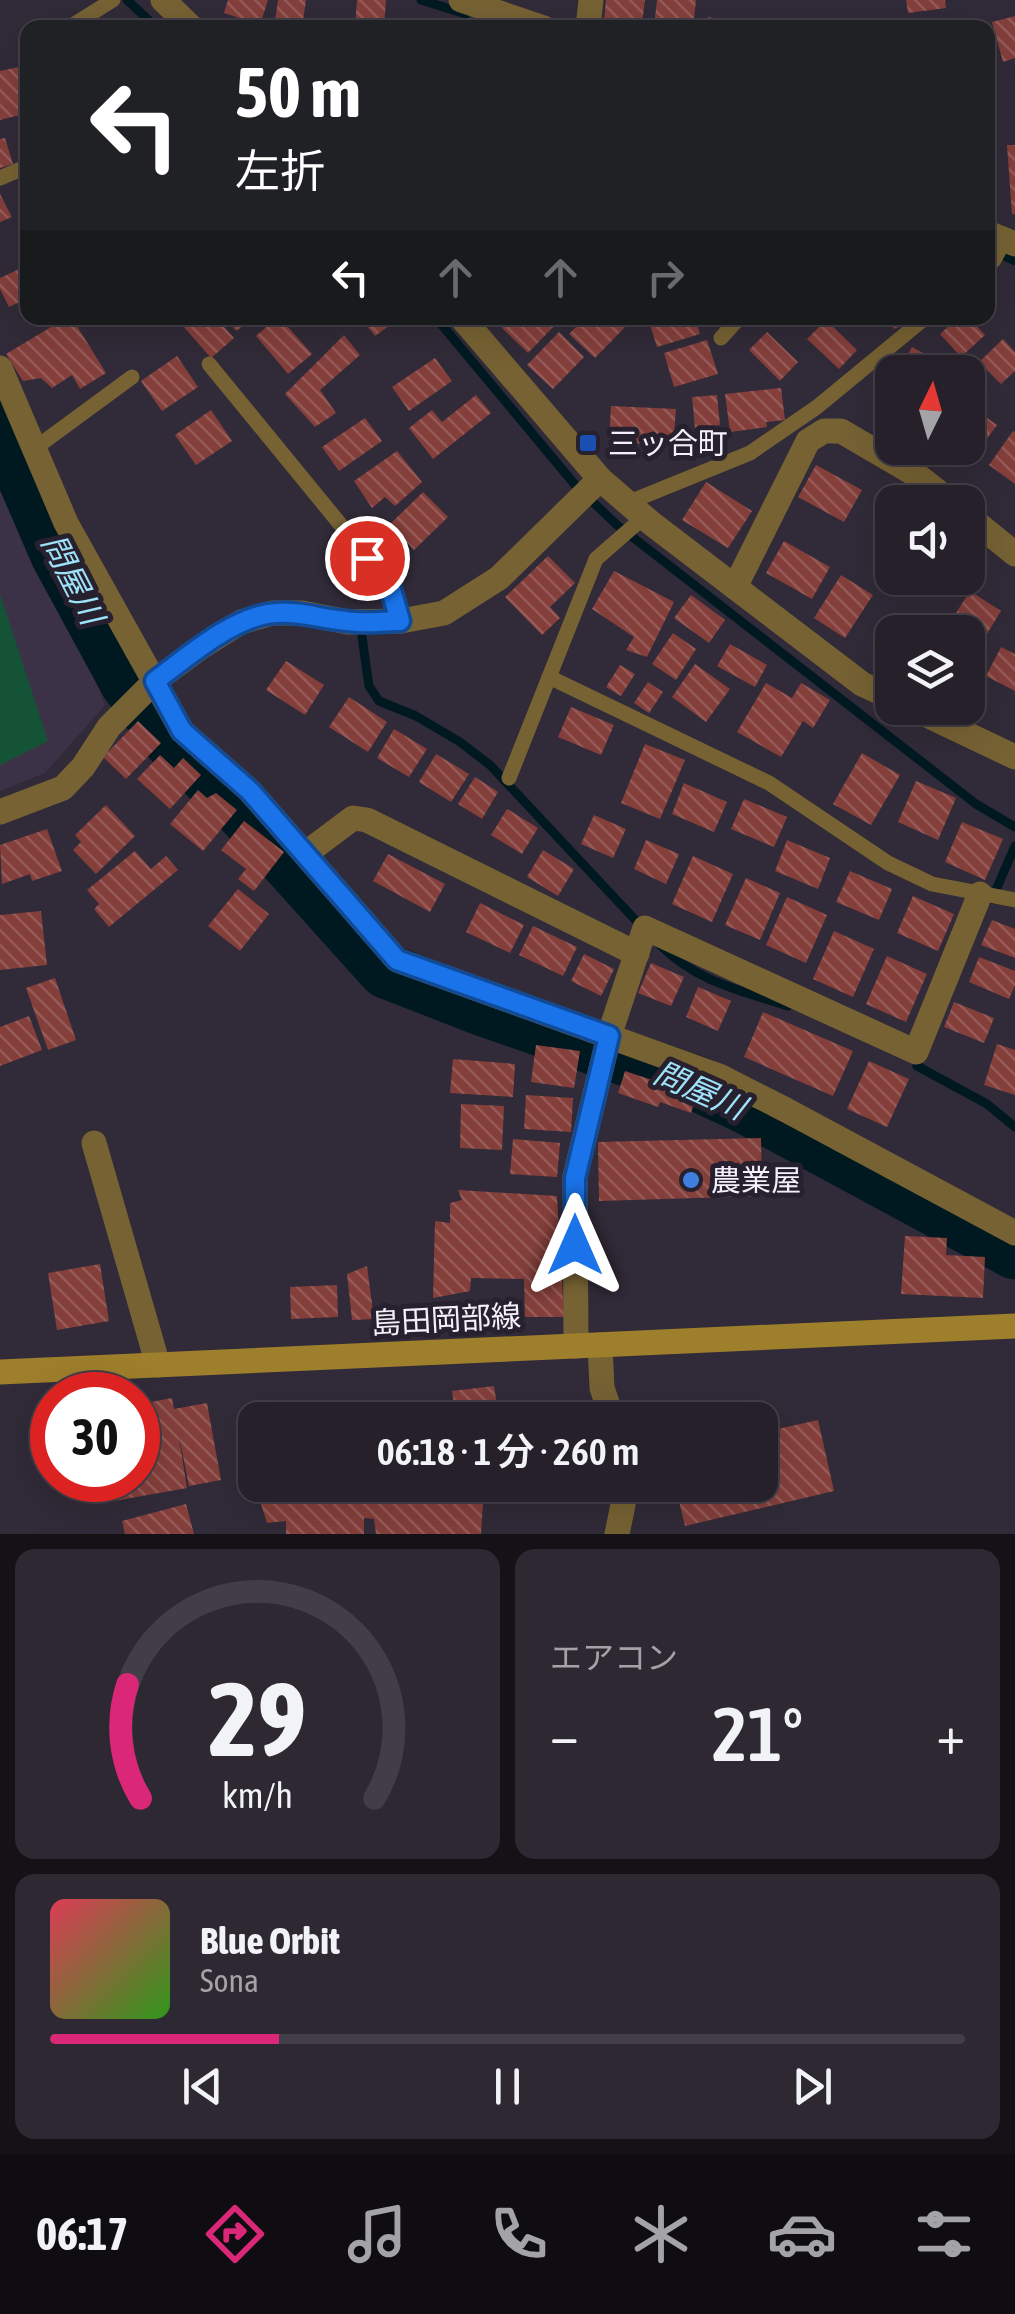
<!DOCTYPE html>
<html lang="ja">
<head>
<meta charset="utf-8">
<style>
  body { margin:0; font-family:"Asap Condensed","Noto Sans JP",sans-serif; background:#2d2832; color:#f1f3f6; height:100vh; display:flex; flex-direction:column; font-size:38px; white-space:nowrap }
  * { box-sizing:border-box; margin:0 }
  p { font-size:32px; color:#a3a3a8 }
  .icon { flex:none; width:55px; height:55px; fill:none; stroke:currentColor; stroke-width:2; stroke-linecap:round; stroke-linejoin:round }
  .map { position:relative; height:1534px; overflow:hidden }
  .details { display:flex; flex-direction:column; gap:15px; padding:15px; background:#141217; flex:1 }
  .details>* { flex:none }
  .banner { position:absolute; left:20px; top:20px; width:975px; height:305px; border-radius:20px; box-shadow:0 10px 40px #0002,0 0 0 2px #423e47; background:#202124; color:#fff; overflow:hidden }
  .needle { width:65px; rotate:5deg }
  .tools { position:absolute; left:875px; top:355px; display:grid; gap:20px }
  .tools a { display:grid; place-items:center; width:110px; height:110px; border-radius:20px; background:#25202a; box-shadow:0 10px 40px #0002,0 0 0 2px #423e47; font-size:50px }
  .speed { position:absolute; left:30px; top:1372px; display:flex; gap:20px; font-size:50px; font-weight:700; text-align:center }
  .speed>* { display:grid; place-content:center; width:130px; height:130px; border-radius:50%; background:#25202a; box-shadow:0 10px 40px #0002,0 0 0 2px #423e47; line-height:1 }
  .speed .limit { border:15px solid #d22; background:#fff; color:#111 }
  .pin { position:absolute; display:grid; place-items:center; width:85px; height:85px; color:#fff; margin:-42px; border:5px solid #fff; border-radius:50%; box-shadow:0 2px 10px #0007 }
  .me { position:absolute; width:110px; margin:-55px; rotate:0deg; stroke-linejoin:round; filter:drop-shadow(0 0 8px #0008) }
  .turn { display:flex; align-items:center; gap:35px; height:210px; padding:0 50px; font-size:45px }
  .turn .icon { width:130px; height:130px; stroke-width:2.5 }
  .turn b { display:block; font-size:70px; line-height:85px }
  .lanes { display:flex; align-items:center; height:95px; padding:0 50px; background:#0003; justify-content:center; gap:50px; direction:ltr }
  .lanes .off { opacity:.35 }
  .big { font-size:75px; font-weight:600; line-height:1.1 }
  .details .card { flex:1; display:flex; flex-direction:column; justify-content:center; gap:15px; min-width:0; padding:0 35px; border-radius:20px; background:#2d2832 }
  .details .dial { align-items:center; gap:0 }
  .dial svg { height:260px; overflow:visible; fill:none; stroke:#423e47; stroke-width:7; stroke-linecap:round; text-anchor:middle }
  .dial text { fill:#f1f3f6; stroke:none }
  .song { display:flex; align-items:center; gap:30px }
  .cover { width:120px; height:120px; border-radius:15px; background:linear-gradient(135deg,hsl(350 70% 55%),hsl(110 70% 35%)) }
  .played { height:10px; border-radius:5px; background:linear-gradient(90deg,#db2777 25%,#423e47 25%) }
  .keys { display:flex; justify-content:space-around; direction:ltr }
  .heat { display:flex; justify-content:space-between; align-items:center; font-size:55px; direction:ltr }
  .details .tiles { flex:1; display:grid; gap:15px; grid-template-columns:1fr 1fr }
  .card:last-child { grid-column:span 2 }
  .trip { position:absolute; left:238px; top:1402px; width:540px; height:100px; border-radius:20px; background:#25202a; box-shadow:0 10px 40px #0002,0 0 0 2px #423e47; font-weight:600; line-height:100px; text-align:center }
  .dock { display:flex; height:160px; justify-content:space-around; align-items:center; background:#0f0d11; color:#a3a3a8 }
  .dock .icon { width:70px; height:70px }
  .dock .current { color:#db2777 }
  .dock b { font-size:45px; color:#f1f3f6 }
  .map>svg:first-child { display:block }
</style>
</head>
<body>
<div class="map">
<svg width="1015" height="1534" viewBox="0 0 1015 1534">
  <defs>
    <pattern id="building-back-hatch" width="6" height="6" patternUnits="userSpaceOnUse" patternTransform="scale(2.5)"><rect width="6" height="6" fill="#843f3b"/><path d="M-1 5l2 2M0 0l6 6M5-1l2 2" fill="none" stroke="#965b58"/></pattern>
  </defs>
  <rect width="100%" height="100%" fill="#312a38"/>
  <path fill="#3c3247" d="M0 425 105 705 45 773 0 791Z"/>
  <path fill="#155337" d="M0 594 48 741 0 765Z"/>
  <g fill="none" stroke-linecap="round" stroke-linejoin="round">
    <g stroke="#001921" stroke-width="9">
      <path d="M127 0 157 28"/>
      <path d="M421 0 466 14"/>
      <path d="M988 248 1015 261"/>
      <path d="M436 318 576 486 617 525 976 804 1015 827"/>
      <path d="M362 637 369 686 379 701 416 716 460 742 490 765 641 926"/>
      <path d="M992 899 1015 846"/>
      <path d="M659 944C697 982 739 990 788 1006"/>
      <path d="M922 1054 917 1066 987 1104 1015 1127"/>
    </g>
    <path stroke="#001921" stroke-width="55" d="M0 421 58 555 127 682 170 740 242 811 386 971 481 1008 698 1084 745 1106 1015 1252"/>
  </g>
  <g fill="url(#building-back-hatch)">
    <path d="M228 0H268L260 25 224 13Z"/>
    <path d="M278 0H306L302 28H274Z"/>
    <path d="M357 0H386L384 28H355Z"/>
    <path d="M606 0H645L642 24 604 20Z"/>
    <path d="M657 0H696L693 28 654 26Z"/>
    <path d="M906 0H945L946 8 908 13Z"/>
    <path d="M1015 16V58L1003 62 992 22Z"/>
    <path d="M708 17 763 25V28H706Z"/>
    <path d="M28 65V113L0 120V71Z"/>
    <path d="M5 138 13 164 0 168V139Z"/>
    <path d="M1007 145H1015V214H1012Z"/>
    <path d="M0 194 12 217 0 222Z"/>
    <path d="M28 265V298L9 307 0 289V278Z"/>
    <path d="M66 318H72L106 373 80 389 72 375 52 388 41 378 23 381 6 354Z"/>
    <path d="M176 318H216L234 338 211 358Z"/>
    <path d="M226 318H254L236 331Z"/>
    <path d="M277 318H280L312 354 288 374 256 336Z"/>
    <path d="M361 318H400L375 336Z"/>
    <path d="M512 318H556L559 321 528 353 502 328Z"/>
    <path d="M585 318H617L626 326 595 358 569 334Z"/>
    <path d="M648 318H695L700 334 657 347Z"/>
    <path d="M887 318H915L894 329Z"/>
    <path d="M958 318H969L985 335 961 357 940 334Z"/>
    <path d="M826 320 857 350 839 369 807 339Z"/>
    <path d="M559 332 584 357 553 389 527 365Z"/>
    <path d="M767 332 798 362 780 381 749 350Z"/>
    <path d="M344 335 360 355 320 390 336 413 315 427 285 394Z"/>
    <path d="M1003 339 1015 352V371L1001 384 979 362Z"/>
    <path d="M707 340 718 374 674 387 664 353Z"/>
    <path d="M912 347 930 357 922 372H892V396L877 387 894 355 904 361Z"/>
    <path d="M177 356 198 387 162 411 141 381Z"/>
    <path d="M435 358 452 381 409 411 392 387Z"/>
    <path d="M781 388 785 420 766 422 767 427 730 432 725 394Z"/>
    <path d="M476 395 491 413 433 459 409 428 432 410 442 422Z"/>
    <path d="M717 395 720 425 695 428 692 397Z"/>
    <path d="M968 404 997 425 978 451 968 444Z"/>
    <path d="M611 406 676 409 673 445 609 442Z"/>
    <path d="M211 410 232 441 196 465 175 435Z"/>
    <path d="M365 418 382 441 339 471 322 447Z"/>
    <path d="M1013 431 1015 432V484L989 465Z"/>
    <path d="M397 451 422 482 395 506 385 497 372 508 354 481Z"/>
    <path d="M816 465 862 490 844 522 798 497Z"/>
    <path d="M706 482 752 511 728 548 682 520Z"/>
    <path d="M423 492 448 517 414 550 390 524Z"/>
    <path d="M784 541 830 567 812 599 766 573Z"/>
    <path d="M548 556 575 583 550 607 560 618 542 635 505 597Z"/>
    <path d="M614 571 674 602 647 657 626 650 634 637 592 609Z"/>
    <path d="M841 575 873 595 845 638 814 618Z"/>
    <path d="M970 591 1001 611 974 655 968 651V632H944Z"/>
    <path d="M691 595 725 620 709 643 674 618Z"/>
    <path d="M673 633 696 649 676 680 652 664Z"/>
    <path d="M730 644 767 665 755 687 717 666Z"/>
    <path d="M1001 647 1015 654V691L986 676Z"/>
    <path d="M286 661 324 685 305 715 266 690Z"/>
    <path d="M695 664 730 689 706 722 672 697Z"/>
    <path d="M620 665 635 674 621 696 606 687Z"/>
    <path d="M648 682 663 692 649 713 634 703Z"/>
    <path d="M766 683 792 698 801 683 830 700 813 728 803 721 781 757 737 732Z"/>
    <path d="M349 697 387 722 368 752 329 727Z"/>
    <path d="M571 707 614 725 601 755 558 737Z"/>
    <path d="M138 721 161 743 126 779 103 757Z"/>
    <path d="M394 729 427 749 409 777 377 758Z"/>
    <path d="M645 744 685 760 660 819 621 803Z"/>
    <path d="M862 753 900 775 871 825 833 804Z"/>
    <path d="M436 754 469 774 451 802 419 782Z"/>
    <path d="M160 755 174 768 183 758 201 775 170 809 137 779Z"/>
    <path d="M475 777 498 792 482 819 458 804Z"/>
    <path d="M916 781 956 798 938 840 898 822Z"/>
    <path d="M684 783 727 802 714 832 672 814Z"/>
    <path d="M198 790 207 798 216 793 237 810 203 851 170 824Z"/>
    <path d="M744 799 787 817 774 847 731 829Z"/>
    <path d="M106 805 135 836 96 874 73 850 81 842 75 835Z"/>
    <path d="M507 809 538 828 522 854 491 835Z"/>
    <path d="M594 815 626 829 613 858 581 844Z"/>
    <path d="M244 821 284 852 254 891 238 879 246 869 221 850Z"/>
    <path d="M962 822 1003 839 985 880 945 862Z"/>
    <path d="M47 829 62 871 32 881 30 874 2 884 0 845Z"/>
    <path d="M646 840 679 854 666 884 634 869Z"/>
    <path d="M787 840 830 858 818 889 775 871Z"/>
    <path d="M543 850 574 869 558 896 527 877Z"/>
    <path d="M135 851 151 869 166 856 178 870 109 927 94 909 99 904 87 890Z"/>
    <path d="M388 854 445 884 430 912 373 881Z"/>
    <path d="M693 856 733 874 712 922 672 904Z"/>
    <path d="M850 871 892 889 879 920 836 902Z"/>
    <path d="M746 878 780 893 760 940 725 925Z"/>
    <path d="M238 889 269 914 240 951 208 926Z"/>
    <path d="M913 896 954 914 938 951 897 933Z"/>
    <path d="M787 897 827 915 806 963 766 945Z"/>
    <path d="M480 903 524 925 510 953 466 932Z"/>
    <path d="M41 911 47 965 0 970V915Z"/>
    <path d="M992 920 1015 929V958L981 945Z"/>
    <path d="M533 926 577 947 563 976 519 955Z"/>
    <path d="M834 931 874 949 853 997 813 979Z"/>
    <path d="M584 954 614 969 601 996 571 981Z"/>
    <path d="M887 956 927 974 906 1022 866 1004Z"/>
    <path d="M979 957 1015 971V985L1009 999 969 982Z"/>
    <path d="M651 963 684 977 671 1006 638 993Z"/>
    <path d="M55 978 76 1040 48 1050 26 988Z"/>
    <path d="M698 987 731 1001 718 1031 686 1017Z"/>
    <path d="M954 1002 994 1018 984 1043 944 1027Z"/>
    <path d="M763 1012 853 1051 833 1096 744 1057Z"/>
    <path d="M29 1016 42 1050 0 1066V1027Z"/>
    <path d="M997 1044 1015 1050V1095L984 1085Z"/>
    <path d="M536 1045 580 1051 574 1088 531 1082Z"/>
    <path d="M453 1059 515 1064 513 1097 450 1093Z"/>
    <path d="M869 1061 909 1079 887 1127 847 1109Z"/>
    <path d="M625 1071 697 1095 691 1113 660 1102 658 1107 618 1093Z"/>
    <path d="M526 1095 573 1098 571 1132 524 1129Z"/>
    <path d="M461 1104 504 1106 502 1150 460 1148Z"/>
    <path d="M761 1138 762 1196 599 1201 598 1142Z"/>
    <path d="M513 1139 560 1143 557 1177 510 1174Z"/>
    <path d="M458 1190 557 1196 564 1317H525L524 1279 471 1278 470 1291 433 1298 435 1221 450 1223V1203L462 1200Z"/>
    <path d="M905 1236 947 1238 946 1255 985 1257 983 1298 901 1294Z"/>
    <path d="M100 1264 109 1321 57 1330 48 1273Z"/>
    <path d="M367 1266 374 1319 352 1320 347 1274Z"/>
    <path d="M337 1285 338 1317 291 1319 290 1287Z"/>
    <path d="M494 1386 498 1412 456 1418 452 1391Z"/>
    <path d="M172 1398 174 1409 207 1403 221 1480 189 1486 178 1431 187 1488 103 1503 99 1480H138V1430L155 1427 151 1402Z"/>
    <path d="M442 1416 444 1420H385V1417Z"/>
    <path d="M818 1420 834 1491 685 1526 675 1485H760V1433Z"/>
    <path d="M255 1485H482L484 1489 481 1534H376L374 1519 364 1518V1534H286V1521L267 1523Z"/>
    <path d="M186 1504 194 1534H125L122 1521Z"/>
  </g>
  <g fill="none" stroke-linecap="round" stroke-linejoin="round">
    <g stroke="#766233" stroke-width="15">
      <path d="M68 28 113 0"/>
      <path d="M0 178 28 166"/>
      <path d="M988 266 994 260 1005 240"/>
      <path d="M721 338 739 318"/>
      <path d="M209 364 390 585 401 621"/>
      <path d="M34 449 132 377"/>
      <path d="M627 503 750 453 817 407 925 318"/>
      <path d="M549 677 769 783 888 863 932 884 1015 900"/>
      <path d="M509 778 596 559 644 517"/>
    </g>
    <g stroke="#766233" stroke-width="25">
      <path d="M461 0 544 28"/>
      <path d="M588 28 591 0"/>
      <path d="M988 233 1015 244"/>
      <path d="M0 368 66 523 182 731 250 791 397 960 719 1076 786 1110 1015 1233"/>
      <path d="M968 516 1015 554"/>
      <path d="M735 587 808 441 824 431H841L918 476 951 502"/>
      <path d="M0 812 63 788 83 767 109 727 155 681 201 647 241 622 272 613H302L348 622 401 621 444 613 499 578 600 479"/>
      <path d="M305 854 353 818 367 820 637 954"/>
      <path d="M94 1143 158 1365"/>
      <path d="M600 1345 602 1388 613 1420"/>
      <path d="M576 1346 575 1177 609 1036 645 928 916 1052 980 894"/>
      <path d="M617 1534 627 1485"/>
    </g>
    <g stroke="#766233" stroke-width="25">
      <path d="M163 0 192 28"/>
      <path d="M462 318 600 479 651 523 862 684 892 698"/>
      <path d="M912 708 1015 757"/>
    </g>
    <path stroke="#9e7f2c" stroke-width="25" d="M0 1372 1015 1326"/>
  </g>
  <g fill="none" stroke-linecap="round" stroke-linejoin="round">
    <defs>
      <path id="route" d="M367 558 390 586 400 621C383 621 363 624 346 621 322 619 300 611 276 613 235 615 187 657 155 681L182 731 250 791 397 960 609 1036 575 1178V1245"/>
    </defs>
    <use href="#route" stroke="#114b97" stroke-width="25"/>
    <use href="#route" stroke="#1a73e8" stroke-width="18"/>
  </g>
  <rect fill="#1a4fb4" stroke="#27202e" stroke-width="4" x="578" y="433" width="20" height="20" rx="5"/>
  <circle fill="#3f7fe0" stroke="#27202e" stroke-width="4" cx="691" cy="1180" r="10"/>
  <g text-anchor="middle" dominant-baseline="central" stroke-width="10" stroke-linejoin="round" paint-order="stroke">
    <g font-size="30" fill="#f4f0f9" stroke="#27202e" text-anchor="start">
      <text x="608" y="443">三ッ合町</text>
      <text x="711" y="1180">農業屋</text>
    </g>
    <g font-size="30" fill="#f4f0f9" stroke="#27202e">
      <text transform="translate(446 1319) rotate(-3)">島田岡部線</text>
    </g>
    <g font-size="32" font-style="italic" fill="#9de2f9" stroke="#27202e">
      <text transform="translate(73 579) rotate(63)">問屋川</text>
      <text transform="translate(700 1090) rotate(24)">問屋川</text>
    </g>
  </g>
</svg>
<div class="tools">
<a><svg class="needle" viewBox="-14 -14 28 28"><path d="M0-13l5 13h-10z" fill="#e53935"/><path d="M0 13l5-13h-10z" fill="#a3a3a8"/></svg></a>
<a><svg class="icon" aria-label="sound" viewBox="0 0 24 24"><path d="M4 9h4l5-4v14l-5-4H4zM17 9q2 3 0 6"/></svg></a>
<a><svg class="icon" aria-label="layers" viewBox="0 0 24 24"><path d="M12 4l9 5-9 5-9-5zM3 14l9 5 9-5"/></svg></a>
</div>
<div class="speed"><div class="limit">30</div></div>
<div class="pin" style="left:367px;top:558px;background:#d93025"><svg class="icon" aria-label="arrive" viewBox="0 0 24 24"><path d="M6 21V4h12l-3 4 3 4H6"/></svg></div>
<svg class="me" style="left:575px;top:1245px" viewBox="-20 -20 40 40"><path d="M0-17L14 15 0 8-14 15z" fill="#1a73e8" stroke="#fff" stroke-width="4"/></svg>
<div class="trip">06:18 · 1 分 · 260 m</div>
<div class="banner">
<div class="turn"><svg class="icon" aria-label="left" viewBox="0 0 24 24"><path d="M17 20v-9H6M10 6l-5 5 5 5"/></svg><div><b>50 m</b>左折</div></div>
<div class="lanes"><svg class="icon" aria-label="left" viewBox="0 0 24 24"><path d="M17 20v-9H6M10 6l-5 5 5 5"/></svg><svg class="icon off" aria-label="ahead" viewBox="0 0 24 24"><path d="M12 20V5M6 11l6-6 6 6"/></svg><svg class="icon off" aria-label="ahead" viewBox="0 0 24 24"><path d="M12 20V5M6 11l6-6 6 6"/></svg><svg class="icon off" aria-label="right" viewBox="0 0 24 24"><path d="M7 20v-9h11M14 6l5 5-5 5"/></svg></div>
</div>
</div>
<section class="details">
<div class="tiles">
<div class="card dial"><svg viewBox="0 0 100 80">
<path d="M14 69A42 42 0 1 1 86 69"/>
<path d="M14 69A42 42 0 0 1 10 34" stroke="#db2777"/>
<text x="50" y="56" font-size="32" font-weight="700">29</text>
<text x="50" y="72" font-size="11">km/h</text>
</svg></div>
<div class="card"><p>エアコン</p>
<div class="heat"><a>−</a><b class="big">21°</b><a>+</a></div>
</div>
<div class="card">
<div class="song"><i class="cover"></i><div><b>Blue Orbit</b><p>Sona</p></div></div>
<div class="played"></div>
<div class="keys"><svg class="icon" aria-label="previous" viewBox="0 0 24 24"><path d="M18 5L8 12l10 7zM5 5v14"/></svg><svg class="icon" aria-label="pause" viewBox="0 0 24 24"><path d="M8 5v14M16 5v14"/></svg><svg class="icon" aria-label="next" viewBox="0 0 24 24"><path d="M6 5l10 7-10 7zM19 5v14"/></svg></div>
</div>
</div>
</section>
<nav class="dock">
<b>06:17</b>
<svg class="icon current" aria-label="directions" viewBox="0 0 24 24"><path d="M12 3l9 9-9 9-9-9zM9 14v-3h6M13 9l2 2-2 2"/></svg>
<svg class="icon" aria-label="music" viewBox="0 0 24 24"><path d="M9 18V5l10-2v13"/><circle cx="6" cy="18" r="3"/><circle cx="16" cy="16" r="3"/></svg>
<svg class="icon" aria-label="phone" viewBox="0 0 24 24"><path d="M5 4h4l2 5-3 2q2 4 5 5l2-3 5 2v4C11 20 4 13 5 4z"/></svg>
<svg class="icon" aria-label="climate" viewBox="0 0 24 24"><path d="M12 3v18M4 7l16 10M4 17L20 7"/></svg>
<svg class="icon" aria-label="car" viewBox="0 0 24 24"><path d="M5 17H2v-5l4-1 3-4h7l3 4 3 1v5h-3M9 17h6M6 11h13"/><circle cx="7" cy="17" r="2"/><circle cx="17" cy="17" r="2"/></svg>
<svg class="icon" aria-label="filters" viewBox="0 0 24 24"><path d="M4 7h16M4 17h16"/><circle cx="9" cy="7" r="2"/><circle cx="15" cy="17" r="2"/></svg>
</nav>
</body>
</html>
